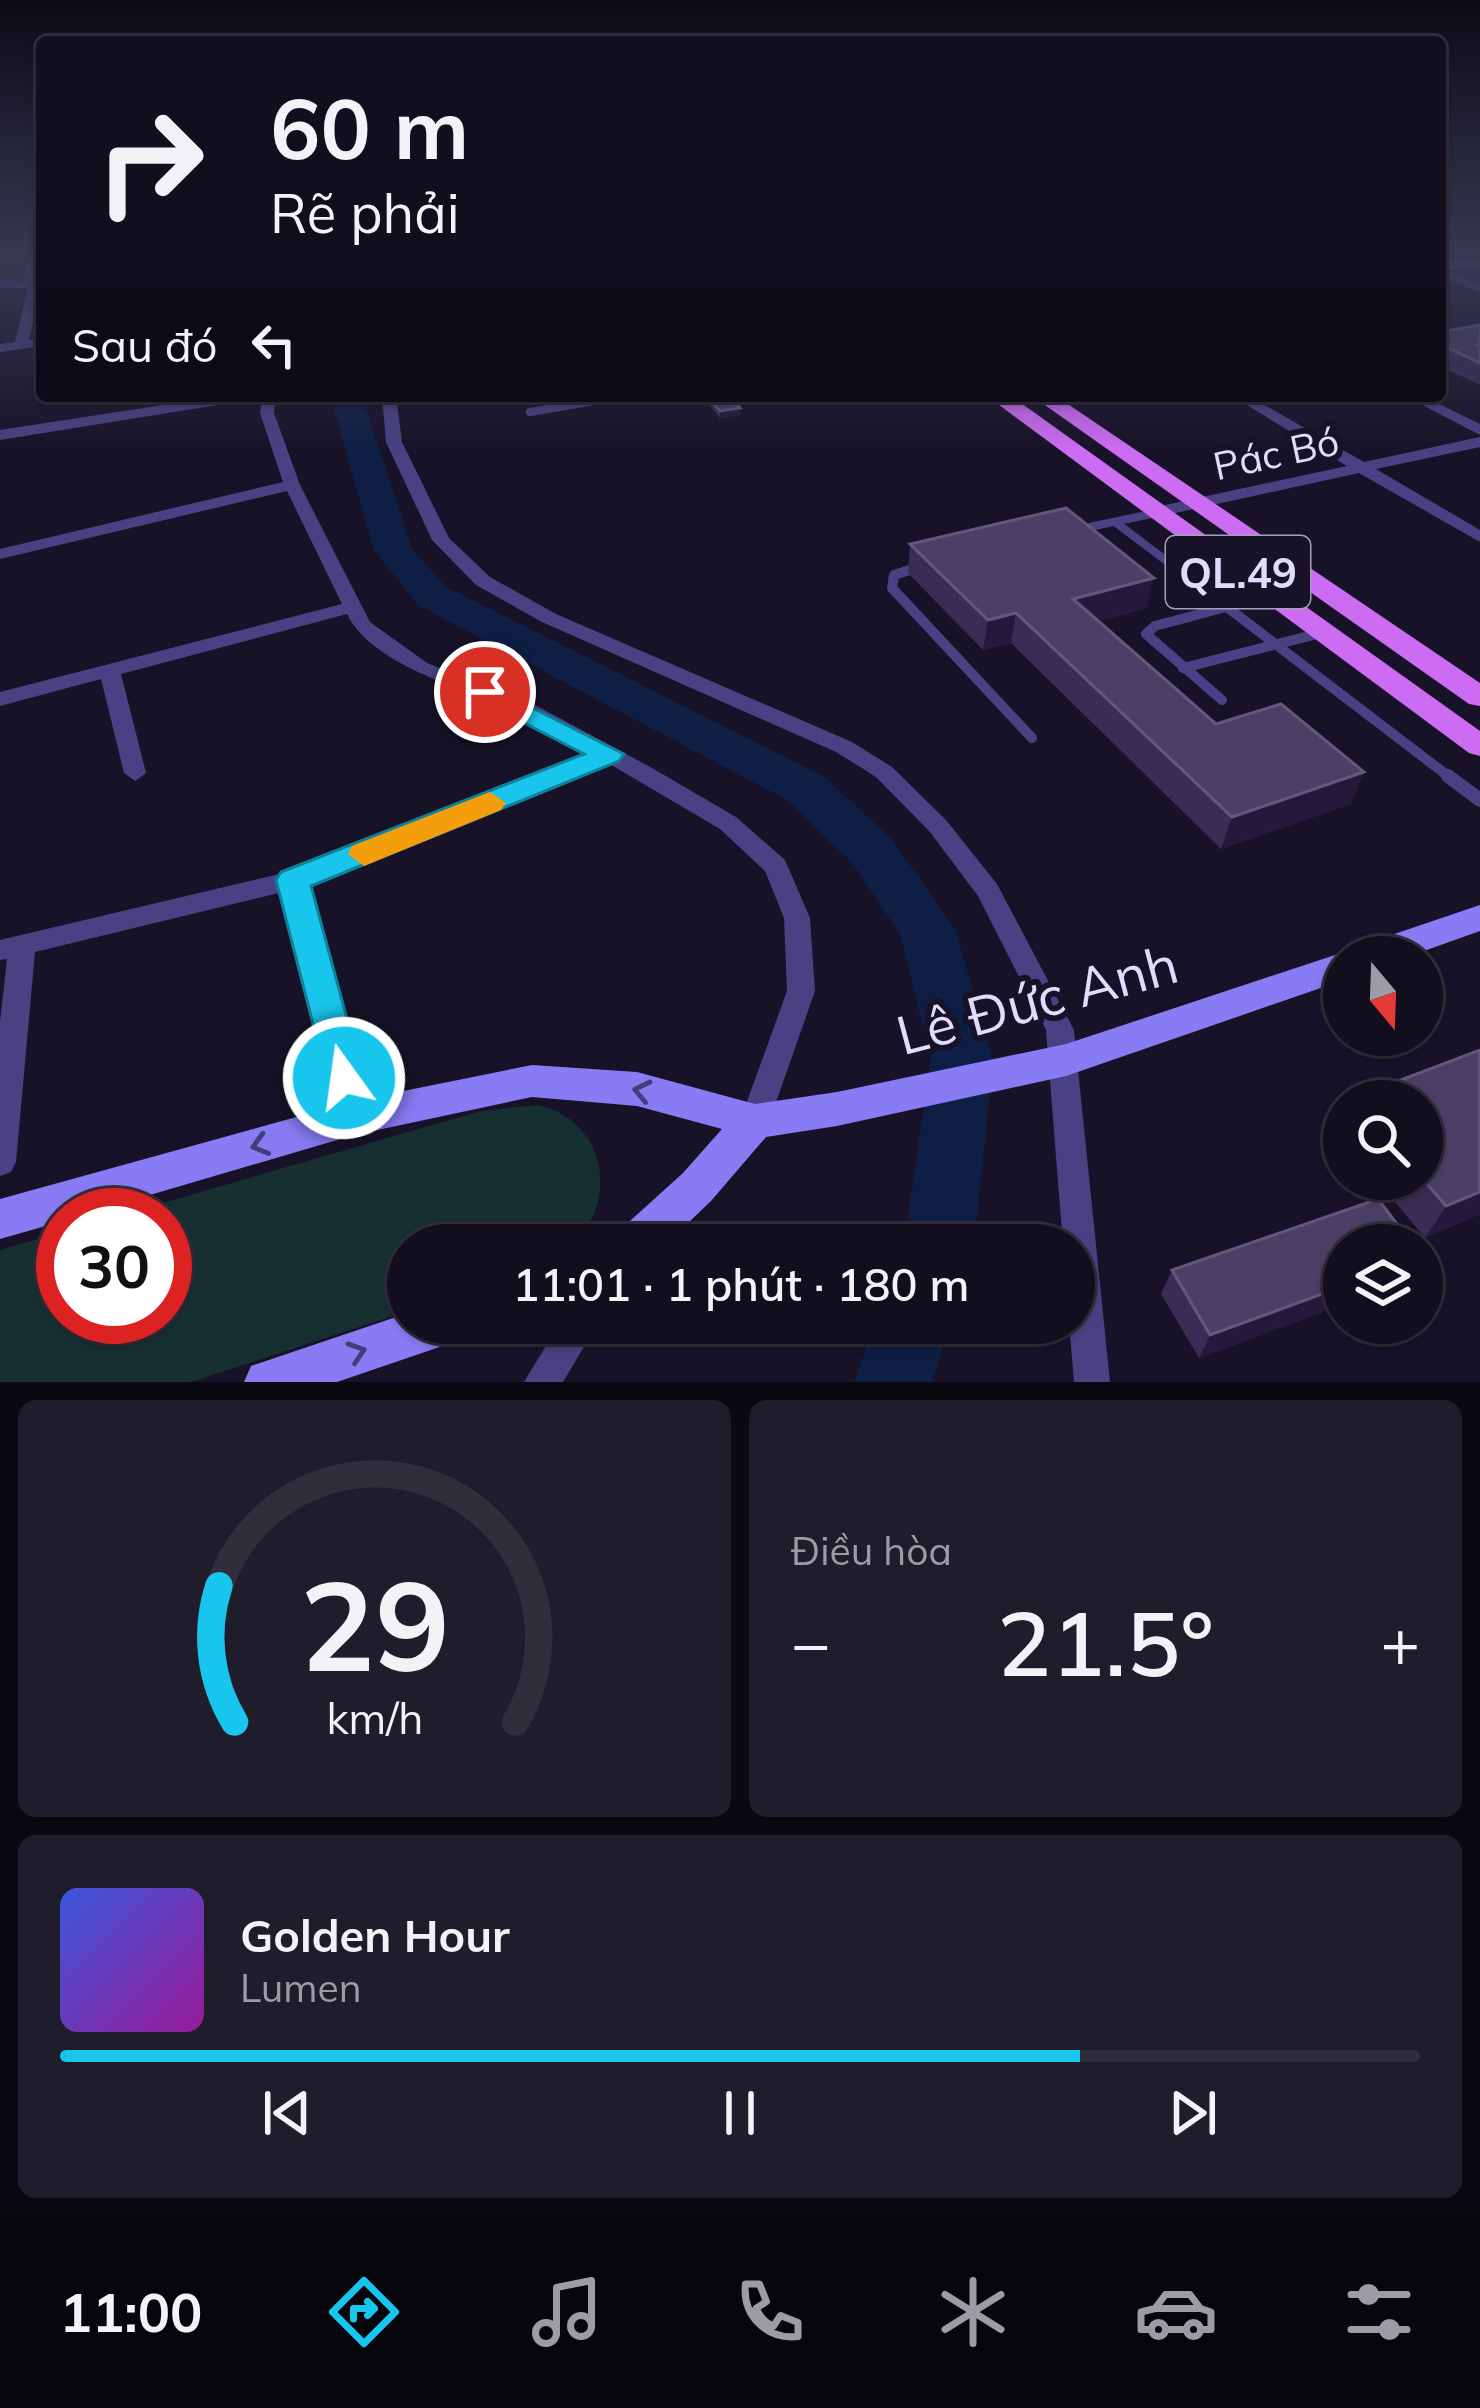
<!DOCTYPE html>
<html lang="vi">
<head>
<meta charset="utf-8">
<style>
  body { margin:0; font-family:Mulish,sans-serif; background:#1f1c2b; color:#f1f3f6; height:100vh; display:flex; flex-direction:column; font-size:45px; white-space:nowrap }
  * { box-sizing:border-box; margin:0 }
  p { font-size:39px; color:#9c9ca4 }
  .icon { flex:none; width:66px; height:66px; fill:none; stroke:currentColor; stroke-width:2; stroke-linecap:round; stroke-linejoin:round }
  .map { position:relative; height:1382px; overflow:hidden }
  .drawer { display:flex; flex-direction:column; gap:18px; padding:18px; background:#0a0810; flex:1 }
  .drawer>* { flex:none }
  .top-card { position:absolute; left:36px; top:36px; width:1410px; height:366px; border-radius:12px; box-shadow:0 3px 9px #0004,0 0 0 3px #312e3c; background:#120e1e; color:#f1f3f6; overflow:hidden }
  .needle { width:78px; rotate:161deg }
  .controls { position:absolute; left:1323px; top:936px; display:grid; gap:24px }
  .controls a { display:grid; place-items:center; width:120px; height:120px; border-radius:50%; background:#120e1e; box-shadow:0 3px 9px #0004,0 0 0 3px #312e3c; font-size:60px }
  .speed { position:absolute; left:36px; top:1188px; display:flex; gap:24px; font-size:60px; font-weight:700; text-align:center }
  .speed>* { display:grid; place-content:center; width:156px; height:156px; border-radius:50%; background:#120e1e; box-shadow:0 3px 9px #0004,0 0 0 3px #312e3c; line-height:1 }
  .speed .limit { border:18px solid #d22; background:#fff; color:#111 }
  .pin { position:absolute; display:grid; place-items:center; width:102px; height:102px; color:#fff; margin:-51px; border:6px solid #fff; border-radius:50%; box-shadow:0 3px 12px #0007 }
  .me { position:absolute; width:132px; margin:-66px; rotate:346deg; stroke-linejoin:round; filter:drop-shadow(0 0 9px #0008) }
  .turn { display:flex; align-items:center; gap:42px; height:252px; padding:0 36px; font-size:54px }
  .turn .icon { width:156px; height:156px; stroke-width:2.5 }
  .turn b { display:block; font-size:84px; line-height:102px }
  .then { display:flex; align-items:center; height:114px; padding:0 36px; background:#0003; gap:24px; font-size:45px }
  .big { font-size:90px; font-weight:600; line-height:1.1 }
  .drawer .tile { flex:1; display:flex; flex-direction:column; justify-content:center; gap:18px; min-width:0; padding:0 42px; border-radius:18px; background:#1f1c2b }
  .drawer .dial { align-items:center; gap:0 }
  .dial svg { height:312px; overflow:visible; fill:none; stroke:#312e3c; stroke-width:7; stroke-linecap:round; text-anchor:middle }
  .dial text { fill:#f1f3f6; stroke:none }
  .song { display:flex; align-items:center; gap:36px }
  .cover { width:144px; height:144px; border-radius:18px; background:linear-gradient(135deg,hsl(230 70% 55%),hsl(300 70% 35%)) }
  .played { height:12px; border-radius:6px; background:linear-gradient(90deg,#18c6ed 75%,#312e3c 75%) }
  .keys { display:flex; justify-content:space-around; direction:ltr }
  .heat { display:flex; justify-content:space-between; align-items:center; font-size:66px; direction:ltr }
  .drawer .tiles { flex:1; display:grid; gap:18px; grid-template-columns:1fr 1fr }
  .tile:last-child { grid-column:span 2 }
  .trip { position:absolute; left:387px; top:1224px; width:708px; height:120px; border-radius:60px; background:#120e1e; box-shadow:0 3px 9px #0004,0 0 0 3px #312e3c; font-weight:600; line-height:120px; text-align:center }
  .tabs { display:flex; height:192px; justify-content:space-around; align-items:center; background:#07060c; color:#9c9ca4 }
  .tabs .icon { width:84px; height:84px }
  .tabs .selected { color:#18c6ed }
  .tabs b { font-size:54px; color:#f1f3f6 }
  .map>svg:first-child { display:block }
</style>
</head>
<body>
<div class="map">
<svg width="1480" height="1382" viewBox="0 0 1480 1382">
  <rect width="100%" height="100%" fill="#181228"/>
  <path fill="#163032" d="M537 1105C604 1118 622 1201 571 1245H408V1311L191 1382H0V1250L63 1232V1317H165V1215H121L481 1111Z"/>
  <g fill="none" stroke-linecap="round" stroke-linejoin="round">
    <g fill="#0f1e44" fill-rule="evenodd">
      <path d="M330 396H362L411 547 446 587 823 776 891 838 955 929 993 1059 974 1245H904L931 1059 900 934 853 864 787 800 418 605 374 550Z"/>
      <path d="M876 1323H950L932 1382H854Z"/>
    </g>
    <g stroke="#494183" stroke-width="8">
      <path d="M530 412 618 397"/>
      <path d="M1115 522 1172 565"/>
      <path d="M1080 529 1156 513"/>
    </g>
    <g stroke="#494183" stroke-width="10">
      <path d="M1168 562 1452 779"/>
      <path d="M922 566 894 575 892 588 1032 738"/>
      <path d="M1183 668 1321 633"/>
      <path d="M1222 700 1146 634 1155 626 1226 607"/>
    </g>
    <path stroke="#494183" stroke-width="14" d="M1448 776 1480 800"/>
    <g fill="#494183" fill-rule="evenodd">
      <path d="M30 258H42L34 281 41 285 29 340 42 338V346L0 352V344L15 342 28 288H0V280L22 281Z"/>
      <path d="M1440 268 1480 284V292L1440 276Z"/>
      <path d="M221 396H256L249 400 0 440V430Z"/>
      <path d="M262 396H276L274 413 300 485 370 622 427 663 526 700 652 768 736 817 785 860 810 918 815 991 766 1131 755 1135 744 1131 740 1121 787 991 784 918 765 871 720 829 608 763 307 885 369 1118 365 1128 354 1131 343 1128 339 1118 283 892 35 952 16 1162 11 1172 0 1176V1022L7 959 0 960V940L288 872 590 753C563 738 535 721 507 708 459 687 371 664 347 614L121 674 146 773 135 781 124 773 101 679 0 706V692L342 604 287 491 0 559V549L283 482 260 413Z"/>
      <path d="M382 396H396L402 442 449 538 490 577 556 614 852 742 892 767 946 820 997 884 1074 1030 1110 1382H1074L1069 1323H1074V1245H1063L1046 1030 978 896 930 832 876 777 836 752 542 622 476 585 432 540 386 442Z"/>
      <path d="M610 396H633L626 400Z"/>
      <path d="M1232 396H1249L1364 462 1480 437V447L1376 469 1480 530V542L1359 473 1157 517 1151 516V508L1347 466Z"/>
      <path d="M1405 396H1423L1480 424V435Z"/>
      <path d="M560 1323H598L563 1382H524Z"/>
    </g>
    <g fill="#887bf4" fill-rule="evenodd">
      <path d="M1480 258V265L1440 271V261Z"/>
      <path d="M1480 905V931L1407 957H1344V980L1066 1076 837 1126 766 1137 711 1201 665 1245H614L620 1230 683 1173 722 1129 637 1106 532 1097 354 1135 82 1215H63V1221L0 1239V1199L354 1101 532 1065 637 1072 755 1104 837 1092 1066 1044 1344 952 1352 955 1356 947Z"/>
      <path d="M408 1313V1323H469L463 1339 337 1382H244L251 1366Z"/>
    </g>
    <g fill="#cc6cf3" fill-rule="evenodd">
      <path d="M987 396H1011L1480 731V756L1469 753Z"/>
      <path d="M1032 396H1056L1480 683V706L1469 704Z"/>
    </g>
  </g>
  <g fill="#382d54">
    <path d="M1480 325V385L1440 366V332Z"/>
    <path d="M708 397 740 415 720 418 708 404Z"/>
    <path d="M910 544 1147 608 1098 621 1216 724 1351 804 1221 849 1011 643 983 650 908 573Z"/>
    <path d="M1480 1050V1214L1425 1238 1376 1179H1422V1101H1352L1353 1098Z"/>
    <path d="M1344 1115V1141L1336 1131Z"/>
    <path d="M1344 1245V1304L1199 1358 1161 1294 1172 1270Z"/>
  </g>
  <g fill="#231a3b">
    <path d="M740 408V415L720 418V411Z"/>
    <path d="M1154 578 1147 608 1067 629 1073 599Z"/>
    <path d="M1016 613 1011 643 983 650 988 620Z"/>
    <path d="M1364 772 1351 804 1221 849 1232 817Z"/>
    <path d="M1480 1192V1214L1425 1238 1446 1206Z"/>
    <path d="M1344 1286V1304L1199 1358 1210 1335Z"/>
  </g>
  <g fill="#4a4066" stroke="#62587d" stroke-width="3">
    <path d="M1480 325V344L1477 345 1480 346V363L1440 344V332Z"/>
    <path d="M730 396 740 408 720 411 708 397Z"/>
    <path d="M1066 508 1154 578 1073 599 1216 724 1281 704 1364 772 1232 817 1016 613 988 620 910 544Z"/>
    <path d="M1480 1050V1192L1446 1206 1422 1178V1101H1355L1353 1098Z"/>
    <path d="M1378 1199 1413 1245H1344V1286L1210 1335 1172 1270Z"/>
  </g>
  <defs><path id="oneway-chevron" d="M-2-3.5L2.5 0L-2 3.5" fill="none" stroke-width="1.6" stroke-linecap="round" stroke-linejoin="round" transform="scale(3)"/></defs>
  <g stroke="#453c7a">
    <use href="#oneway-chevron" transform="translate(642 1091) rotate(-168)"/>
    <use href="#oneway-chevron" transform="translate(260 1145) rotate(164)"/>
    <use href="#oneway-chevron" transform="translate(357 1352) rotate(-18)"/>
  </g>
  <linearGradient id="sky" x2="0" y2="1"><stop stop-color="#0d0a16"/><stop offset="0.57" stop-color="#373953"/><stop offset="1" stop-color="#373953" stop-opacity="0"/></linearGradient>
  <rect width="1480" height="452" fill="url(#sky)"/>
  <path fill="#18c6ed" stroke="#10819a" stroke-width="3" d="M485 684 624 754 619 761 311 886 363 1078 357 1090 344 1095 330 1090 276 880 281 872 584 754 476 698 472 692Z"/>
  <path fill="#f59e0b" d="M490 792 506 803 501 810 364 866 348 854 352 846Z"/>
  <g text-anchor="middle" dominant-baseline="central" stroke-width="12" stroke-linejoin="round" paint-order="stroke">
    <g font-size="39" fill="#e2dcfc" stroke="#181228">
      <text transform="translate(1276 453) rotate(-12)">Pác Bó</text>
    </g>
    <rect fill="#181228" stroke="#a59fbc" stroke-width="3" x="1166" y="536" width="144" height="72" rx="9"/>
    <g font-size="42" font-weight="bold" fill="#e2dcfc">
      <text x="1238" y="572">QL.49</text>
    </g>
    <g font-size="54" fill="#e2dcfc" stroke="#181228">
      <text transform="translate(1037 999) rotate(-15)">Lê Đức Anh</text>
    </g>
  </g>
</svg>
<div class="controls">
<a><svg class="needle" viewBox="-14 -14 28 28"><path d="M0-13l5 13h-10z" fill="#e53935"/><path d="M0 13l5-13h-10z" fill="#9c9ca4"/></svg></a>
<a><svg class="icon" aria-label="search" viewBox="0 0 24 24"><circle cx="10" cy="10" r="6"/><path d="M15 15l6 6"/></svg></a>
<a><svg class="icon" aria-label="layers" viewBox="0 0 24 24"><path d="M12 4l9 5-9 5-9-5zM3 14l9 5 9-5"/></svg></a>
</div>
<div class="speed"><div class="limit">30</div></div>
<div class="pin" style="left:485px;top:692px;background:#d93025"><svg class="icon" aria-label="arrive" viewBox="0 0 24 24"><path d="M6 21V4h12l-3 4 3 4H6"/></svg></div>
<svg class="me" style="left:344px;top:1078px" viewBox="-20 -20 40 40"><circle r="17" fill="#18c6ed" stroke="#fff" stroke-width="3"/><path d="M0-11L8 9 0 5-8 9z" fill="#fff"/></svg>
<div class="trip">11:01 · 1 phút · 180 m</div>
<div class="top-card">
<div class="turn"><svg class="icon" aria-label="right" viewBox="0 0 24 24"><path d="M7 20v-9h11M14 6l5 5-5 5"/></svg><div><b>60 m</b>Rẽ phải</div></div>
<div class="then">Sau đó<svg class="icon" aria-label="left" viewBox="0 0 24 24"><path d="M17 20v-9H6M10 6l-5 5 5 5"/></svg></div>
</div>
</div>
<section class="drawer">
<div class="tiles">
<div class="tile dial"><svg viewBox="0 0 100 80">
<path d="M14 69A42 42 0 1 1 86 69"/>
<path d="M14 69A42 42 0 0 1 10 34" stroke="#18c6ed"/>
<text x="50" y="56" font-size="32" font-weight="700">29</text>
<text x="50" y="72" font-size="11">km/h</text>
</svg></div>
<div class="tile"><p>Điều hòa</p>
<div class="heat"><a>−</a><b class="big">21.5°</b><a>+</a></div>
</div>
<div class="tile">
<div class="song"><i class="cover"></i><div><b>Golden Hour</b><p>Lumen</p></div></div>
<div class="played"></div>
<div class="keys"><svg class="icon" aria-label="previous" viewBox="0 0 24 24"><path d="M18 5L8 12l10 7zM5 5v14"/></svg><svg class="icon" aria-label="pause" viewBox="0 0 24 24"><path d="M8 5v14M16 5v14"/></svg><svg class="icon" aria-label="next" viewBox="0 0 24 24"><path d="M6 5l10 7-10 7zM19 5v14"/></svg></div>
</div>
</div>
</section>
<nav class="tabs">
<b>11:00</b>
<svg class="icon selected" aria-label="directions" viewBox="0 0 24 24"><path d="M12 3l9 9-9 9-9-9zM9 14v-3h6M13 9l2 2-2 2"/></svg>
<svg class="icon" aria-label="music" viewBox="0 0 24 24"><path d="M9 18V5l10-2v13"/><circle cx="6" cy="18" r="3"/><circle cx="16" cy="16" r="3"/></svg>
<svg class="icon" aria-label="phone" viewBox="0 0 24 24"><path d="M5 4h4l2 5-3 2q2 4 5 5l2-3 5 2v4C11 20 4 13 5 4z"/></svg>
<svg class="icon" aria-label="climate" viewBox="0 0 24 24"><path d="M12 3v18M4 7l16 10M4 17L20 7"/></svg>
<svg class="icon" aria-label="car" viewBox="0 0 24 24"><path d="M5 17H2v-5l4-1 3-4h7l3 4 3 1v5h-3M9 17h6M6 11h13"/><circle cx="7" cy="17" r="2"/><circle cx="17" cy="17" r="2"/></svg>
<svg class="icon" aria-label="filters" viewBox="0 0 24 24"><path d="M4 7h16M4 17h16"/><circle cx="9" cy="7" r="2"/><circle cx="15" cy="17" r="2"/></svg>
</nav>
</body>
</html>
